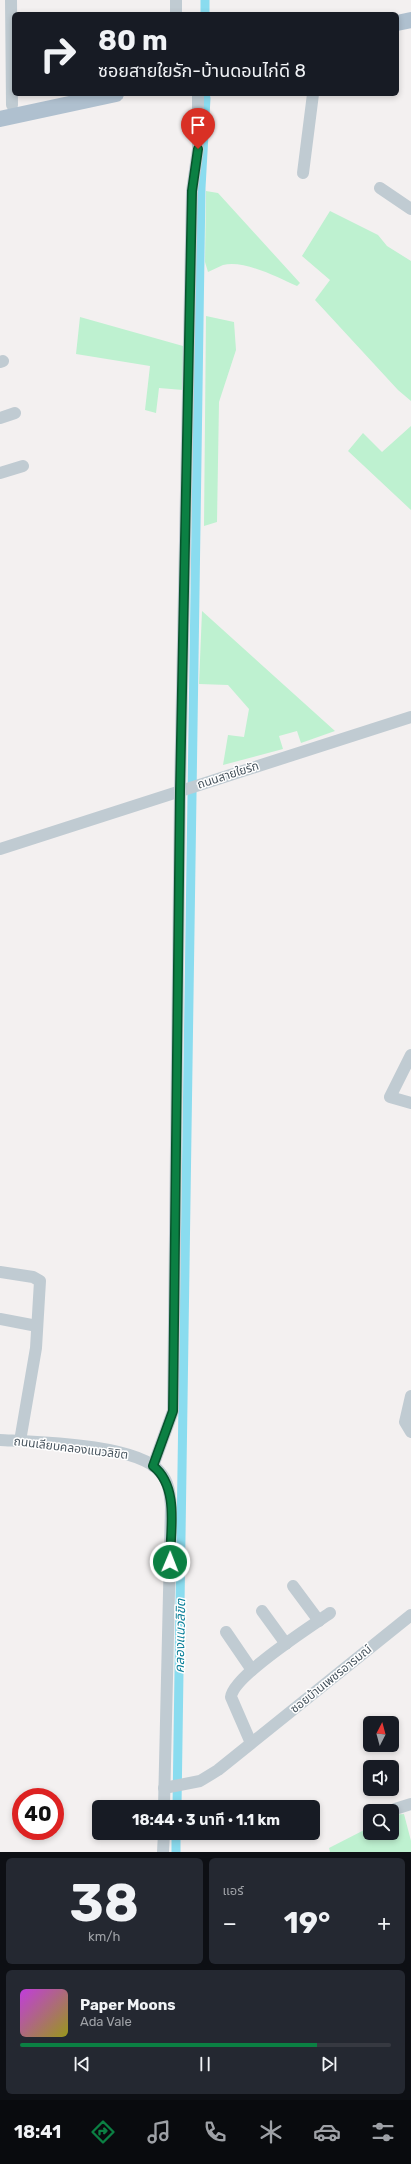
<!DOCTYPE html>
<html lang="th">
<head>
<meta charset="utf-8">
<style>
  body { margin:0; font-family:Rubik,"Noto Sans Thai",sans-serif; background:#242831; color:#f1f3f6; height:100vh; display:flex; flex-direction:column; font-size:15px; white-space:nowrap }
  * { box-sizing:border-box; margin:0 }
  p { font-size:13px; color:#9ea1a6 }
  .icon { flex:none; width:22px; height:22px; fill:none; stroke:currentColor; stroke-width:2; stroke-linecap:round; stroke-linejoin:round }
  .map { position:relative; height:1852px; overflow:hidden }
  .details { display:flex; flex-direction:column; gap:6px; padding:6px; background:#0d0f14; flex:1 }
  .details>* { flex:none }
  .guide { position:absolute; left:12px; top:12px; width:387px; height:84px; border-radius:6px; box-shadow:0 2px 6px #0003; background:#171b24; color:#f1f3f6; overflow:hidden }
  .needle { width:26px; rotate:6deg }
  .fabs { position:absolute; left:363px; top:1716px; display:grid; gap:8px }
  .fabs a { display:grid; place-items:center; width:36px; height:36px; border-radius:6px; background:#171b24; box-shadow:0 2px 6px #0003; font-size:20px }
  .speed { position:absolute; left:12px; top:1788px; display:flex; gap:8px; font-size:20px; font-weight:700; text-align:center }
  .speed>* { display:grid; place-content:center; width:52px; height:52px; border-radius:50%; background:#171b24; box-shadow:0 2px 6px #0003; line-height:1 }
  .speed .limit { border:6px solid #d22; background:#fff; color:#111 }
  .pin { position:absolute; display:grid; place-items:center; width:34px; height:34px; color:#fff; margin:-41px -17px; border-radius:50% 50% 50% 0; rotate:-45deg; box-shadow:0 0 4px #0007 }
  .pin .icon { rotate:45deg }
  .me { position:absolute; width:44px; margin:-22px; rotate:1deg; stroke-linejoin:round; filter:drop-shadow(0 0 3px #0008) }
  .turn { display:flex; align-items:center; gap:14px; height:84px; padding:0 20px; font-size:18px }
  .turn .icon { width:52px; height:52px; stroke-width:2.5 }
  .turn b { display:block; font-size:28px; line-height:34px }
  .big { font-size:30px; font-weight:700; line-height:1.1 }
  .details .tile { flex:1; display:flex; flex-direction:column; justify-content:center; gap:6px; min-width:0; padding:0 14px; border-radius:6px; background:#242831 }
  .details .dial { align-items:center; gap:0 }
  .dial b { font-size:52px; line-height:1 }
  .song { display:flex; align-items:center; gap:12px }
  .cover { width:48px; height:48px; border-radius:6px; background:linear-gradient(135deg,hsl(290 70% 55%),hsl(60 70% 35%)) }
  .played { height:4px; border-radius:2px; background:linear-gradient(90deg,#0b8043 80%,#363941 80%) }
  .keys { display:flex; justify-content:space-around; direction:ltr }
  .heat { display:flex; justify-content:space-between; align-items:center; font-size:22px; direction:ltr }
  .details .tiles { flex:1; display:grid; gap:6px; grid-template-columns:1fr 1fr }
  .tile:last-child { grid-column:span 2 }
  .trip { position:absolute; left:92px; top:1800px; width:228px; height:40px; border-radius:6px; background:#171b24; box-shadow:0 2px 6px #0003; font-weight:700; line-height:40px; text-align:center }
  .menu { display:flex; height:64px; justify-content:space-around; align-items:center; background:#090b0e; color:#9ea1a6 }
  .menu .icon { width:28px; height:28px }
  .menu .on { color:#0b8043 }
  .menu b { font-size:18px; color:#f1f3f6 }
  .map>svg:first-child { display:block }
</style>
</head>
<body>
<div class="map">
<svg width="411" height="1852" viewBox="0 0 411 1852">
  <rect width="100%" height="100%" fill="#f3f0f0"/>
  <g fill="#bef1d0">
    <path d="M206 191 218 193 300 283 297 286C277 277 245 260 223 265 218 267 213 270 208 272L205 262Z"/>
    <path d="M330 211 378 235 387 246 411 261V401L398 390 315 300 330 280 302 256Z"/>
    <path d="M206 316 234 322 236 350 219 402 217 522 204 526Z"/>
    <path d="M80 317 183 346V390L159 388 156 413 145 410 150 366 76 354Z"/>
    <path d="M411 426V510L348 451 363 433 382 452Z"/>
    <path d="M202 611 335 731 301 743 297 731 279 736 283 749 223 765 228 735 244 737 249 709 228 685 199 684Z"/>
    <path d="M404 1814 411 1841V1852H330L329 1848 370 1827V1833H392V1815Z"/>
  </g>
  <g fill="none" stroke-linecap="round" stroke-linejoin="round">
    <g stroke="#8adcef" stroke-width="9">
      <path d="M205 0V14"/>
      <path d="M177 1807C188 1268 193 728 201 188L206 98"/>
      <path d="M176 1852V1833"/>
    </g>
    <g stroke="#c0cbd2" stroke-width="12">
      <path d="M11 0 12 105"/>
      <path d="M176 0V14"/>
      <path d="M303 173 313 94"/>
      <path d="M380 188 411 209"/>
      <path d="M0 362 3 361"/>
      <path d="M0 418 15 413"/>
      <path d="M0 473 23 466"/>
      <path d="M0 849 411 717"/>
      <path d="M411 1055 390 1097 411 1103"/>
      <path d="M0 1272 33 1277 40 1281 36 1348 20 1441"/>
      <path d="M0 1319 37 1326"/>
      <path d="M411 1396 405 1422 411 1432"/>
      <path d="M0 1440C36 1442 138 1444 160 1472 169 1482 170 1494 171 1507L164 1807"/>
      <path d="M153 1466 173 1411 180 791 192 191 198 149V94"/>
      <path d="M293 1586 319 1621"/>
      <path d="M262 1611 286 1644"/>
      <path d="M226 1632 252 1670"/>
      <path d="M251 1743 231 1697C233 1676 310 1627 330 1613"/>
      <path d="M164 1788 200 1781 218 1770 411 1615"/>
      <path d="M395 1809 411 1804"/>
      <path d="M163 1852 164 1833"/>
    </g>
    <g stroke="#afc0cf" stroke-width="16">
      <path d="M397 23 411 20"/>
      <path d="M0 119 116 94"/>
    </g>
  </g>
  <g fill="none" stroke-linecap="round" stroke-linejoin="round">
    <defs>
      <path id="route" d="M170 1562C170 1532 180 1487 153 1466L173 1411 180 791 192 191 198 149"/>
    </defs>
    <use href="#route" stroke="#07532c" stroke-width="10"/>
    <use href="#route" stroke="#0b8043" stroke-width="7"/>
  </g>
  <g text-anchor="middle" dominant-baseline="central" stroke-width="3" stroke-linejoin="round" paint-order="stroke">
    <g font-size="12" fill="#47545e" stroke="#fff">
      <text transform="translate(228 775) rotate(-18)">ถนนสายใยรัก</text>
      <text transform="translate(71 1448) rotate(7)">ถนนเลียบคลองแนวลิขิต</text>
      <text transform="translate(331 1679) rotate(-39)">ซอยบ้านเพชรอารมณ์</text>
    </g>
    <g font-size="13" font-style="italic" fill="#097e98" stroke="#fff">
      <text transform="translate(180 1636) rotate(-89)">คลองแนวลิขิต</text>
    </g>
  </g>
</svg>
<div class="fabs">
<a><svg class="needle" viewBox="-14 -14 28 28"><path d="M0-13l5 13h-10z" fill="#e53935"/><path d="M0 13l5-13h-10z" fill="#9ea1a6"/></svg></a>
<a><svg class="icon" aria-label="sound" viewBox="0 0 24 24"><path d="M4 9h4l5-4v14l-5-4H4zM17 9q2 3 0 6"/></svg></a>
<a><svg class="icon" aria-label="search" viewBox="0 0 24 24"><circle cx="10" cy="10" r="6"/><path d="M15 15l6 6"/></svg></a>
</div>
<div class="speed"><div class="limit">40</div></div>
<div class="pin" style="left:198px;top:149px;background:#d93025"><svg class="icon" aria-label="arrive" viewBox="0 0 24 24"><path d="M6 21V4h12l-3 4 3 4H6"/></svg></div>
<svg class="me" style="left:170px;top:1562px" viewBox="-20 -20 40 40"><circle r="17" fill="#0b8043" stroke="#fff" stroke-width="3"/><path d="M0-11L8 9 0 5-8 9z" fill="#fff"/></svg>
<div class="trip">18:44 · 3 นาที · 1.1 km</div>
<div class="guide">
<div class="turn"><svg class="icon" aria-label="right" viewBox="0 0 24 24"><path d="M7 20v-9h11M14 6l5 5-5 5"/></svg><div><b>80 m</b>ซอยสายใยรัก-บ้านดอนไก่ดี 8</div></div>
</div>
</div>
<section class="details">
<div class="tiles">
<div class="tile dial"><b>38</b><p>km/h</p></div>
<div class="tile"><p>แอร์</p>
<div class="heat"><a>−</a><b class="big">19°</b><a>+</a></div>
</div>
<div class="tile">
<div class="song"><i class="cover"></i><div><b>Paper Moons</b><p>Ada Vale</p></div></div>
<div class="played"></div>
<div class="keys"><svg class="icon" aria-label="previous" viewBox="0 0 24 24"><path d="M18 5L8 12l10 7zM5 5v14"/></svg><svg class="icon" aria-label="pause" viewBox="0 0 24 24"><path d="M8 5v14M16 5v14"/></svg><svg class="icon" aria-label="next" viewBox="0 0 24 24"><path d="M6 5l10 7-10 7zM19 5v14"/></svg></div>
</div>
</div>
</section>
<nav class="menu">
<b>18:41</b>
<svg class="icon on" aria-label="directions" viewBox="0 0 24 24"><path d="M12 3l9 9-9 9-9-9zM9 14v-3h6M13 9l2 2-2 2"/></svg>
<svg class="icon" aria-label="music" viewBox="0 0 24 24"><path d="M9 18V5l10-2v13"/><circle cx="6" cy="18" r="3"/><circle cx="16" cy="16" r="3"/></svg>
<svg class="icon" aria-label="phone" viewBox="0 0 24 24"><path d="M5 4h4l2 5-3 2q2 4 5 5l2-3 5 2v4C11 20 4 13 5 4z"/></svg>
<svg class="icon" aria-label="climate" viewBox="0 0 24 24"><path d="M12 3v18M4 7l16 10M4 17L20 7"/></svg>
<svg class="icon" aria-label="car" viewBox="0 0 24 24"><path d="M5 17H2v-5l4-1 3-4h7l3 4 3 1v5h-3M9 17h6M6 11h13"/><circle cx="7" cy="17" r="2"/><circle cx="17" cy="17" r="2"/></svg>
<svg class="icon" aria-label="filters" viewBox="0 0 24 24"><path d="M4 7h16M4 17h16"/><circle cx="9" cy="7" r="2"/><circle cx="15" cy="17" r="2"/></svg>
</nav>
</body>
</html>
